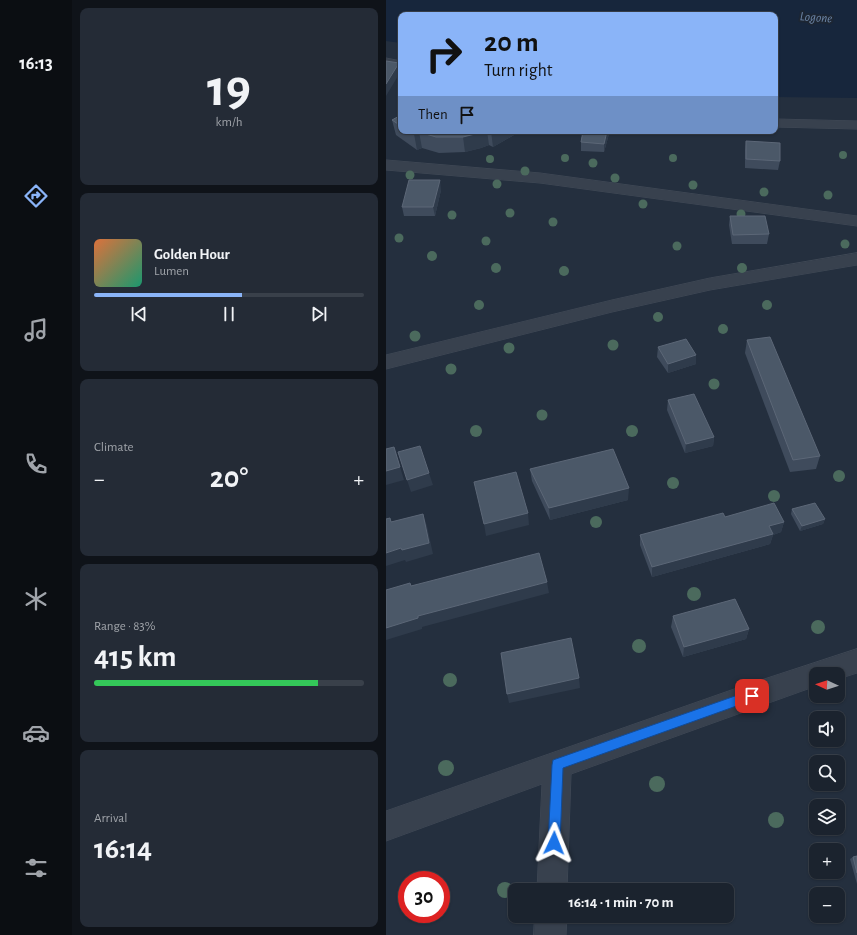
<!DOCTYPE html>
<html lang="en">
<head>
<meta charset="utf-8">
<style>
  body { margin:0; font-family:"Alegreya Sans",sans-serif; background:#242b36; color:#f1f3f6; height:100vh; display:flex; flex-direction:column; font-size:15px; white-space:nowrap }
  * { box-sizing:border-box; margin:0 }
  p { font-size:13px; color:#a0a4aa }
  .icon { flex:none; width:22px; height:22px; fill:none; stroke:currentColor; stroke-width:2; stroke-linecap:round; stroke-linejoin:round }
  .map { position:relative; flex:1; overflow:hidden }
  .sheet { display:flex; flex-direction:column; gap:8px; padding:8px; background:#0f1319; width:314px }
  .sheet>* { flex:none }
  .hud { position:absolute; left:12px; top:12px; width:380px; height:122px; border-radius:8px; box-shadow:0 1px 3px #0004,0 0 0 1px #39404a; background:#8ab4f8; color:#111; overflow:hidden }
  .needle { width:26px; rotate:273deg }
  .controls { position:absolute; left:423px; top:667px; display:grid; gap:8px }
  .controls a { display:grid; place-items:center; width:36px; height:36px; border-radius:8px; background:#1b232e; box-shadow:0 1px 3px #0004,0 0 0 1px #39404a; font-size:20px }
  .speed { position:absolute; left:12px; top:871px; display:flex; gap:8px; font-size:20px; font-weight:700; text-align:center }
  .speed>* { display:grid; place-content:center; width:52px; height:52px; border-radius:50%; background:#1b232e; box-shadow:0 1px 3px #0004,0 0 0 1px #39404a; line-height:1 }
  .speed .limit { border:6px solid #d22; background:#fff; color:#111 }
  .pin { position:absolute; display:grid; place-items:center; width:34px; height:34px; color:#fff; margin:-17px; border-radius:8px; box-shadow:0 2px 6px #0006 }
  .me { position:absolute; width:44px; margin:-22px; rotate:2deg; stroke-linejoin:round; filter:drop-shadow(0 0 3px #0008) }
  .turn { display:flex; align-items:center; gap:14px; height:84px; padding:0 20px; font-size:18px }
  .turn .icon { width:52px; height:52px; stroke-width:2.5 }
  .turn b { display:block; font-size:28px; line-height:34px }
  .then { display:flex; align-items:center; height:38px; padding:0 20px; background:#0003; gap:8px; font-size:15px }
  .big { font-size:30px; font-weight:700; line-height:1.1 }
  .sheet .tile { flex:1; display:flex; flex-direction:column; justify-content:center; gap:6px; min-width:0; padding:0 14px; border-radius:8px; background:#242b36 }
  .sheet .dial { align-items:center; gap:0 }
  .dial b { font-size:52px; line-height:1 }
  .song { display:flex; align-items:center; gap:12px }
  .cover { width:48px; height:48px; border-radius:6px; background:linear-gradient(135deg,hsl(20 70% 55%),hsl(160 70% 35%)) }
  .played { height:4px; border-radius:2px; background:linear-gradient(90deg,#8ab4f8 55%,#39404a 55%) }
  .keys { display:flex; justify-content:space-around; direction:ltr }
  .heat { display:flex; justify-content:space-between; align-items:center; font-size:22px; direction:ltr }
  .charge { height:6px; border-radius:3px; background:linear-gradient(90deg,#34c759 83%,#39404a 0) }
  .trip { position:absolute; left:122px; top:883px; width:226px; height:40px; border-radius:8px; background:#1b232e; box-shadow:0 1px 3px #0004,0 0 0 1px #39404a; font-weight:700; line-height:40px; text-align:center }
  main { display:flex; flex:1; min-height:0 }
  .tab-bar { display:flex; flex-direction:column; width:72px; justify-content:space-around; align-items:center; background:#0b0e12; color:#a0a4aa }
  .tab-bar .icon { width:28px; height:28px }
  .tab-bar .active { color:#8ab4f8 }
  .tab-bar b { font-size:18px; color:#f1f3f6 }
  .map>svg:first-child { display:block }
</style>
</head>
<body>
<main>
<nav class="tab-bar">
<b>16:13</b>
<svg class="icon active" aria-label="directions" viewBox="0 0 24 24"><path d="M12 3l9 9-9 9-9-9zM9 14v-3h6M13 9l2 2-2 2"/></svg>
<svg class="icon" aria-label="music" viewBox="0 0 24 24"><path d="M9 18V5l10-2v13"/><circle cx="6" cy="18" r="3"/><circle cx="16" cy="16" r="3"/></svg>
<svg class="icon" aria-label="phone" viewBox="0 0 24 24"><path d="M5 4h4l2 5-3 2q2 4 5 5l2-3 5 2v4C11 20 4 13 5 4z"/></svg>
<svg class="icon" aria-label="climate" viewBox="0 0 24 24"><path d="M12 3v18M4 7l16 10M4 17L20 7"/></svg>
<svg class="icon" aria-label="car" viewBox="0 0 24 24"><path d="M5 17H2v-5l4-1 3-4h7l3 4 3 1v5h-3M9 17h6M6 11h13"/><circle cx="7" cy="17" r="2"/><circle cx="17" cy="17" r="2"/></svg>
<svg class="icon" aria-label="filters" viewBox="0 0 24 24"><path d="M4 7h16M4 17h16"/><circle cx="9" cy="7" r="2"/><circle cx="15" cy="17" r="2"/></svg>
</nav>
<section class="sheet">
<div class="tile dial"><b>19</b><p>km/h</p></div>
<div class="tile">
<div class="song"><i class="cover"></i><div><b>Golden Hour</b><p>Lumen</p></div></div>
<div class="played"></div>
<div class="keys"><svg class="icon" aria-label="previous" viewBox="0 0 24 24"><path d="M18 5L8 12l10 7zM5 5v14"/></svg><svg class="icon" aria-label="pause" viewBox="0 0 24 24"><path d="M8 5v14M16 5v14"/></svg><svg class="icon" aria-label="next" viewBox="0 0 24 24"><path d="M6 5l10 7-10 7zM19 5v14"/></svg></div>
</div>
<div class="tile"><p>Climate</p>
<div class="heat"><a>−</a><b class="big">20°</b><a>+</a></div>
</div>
<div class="tile"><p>Range · 83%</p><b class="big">415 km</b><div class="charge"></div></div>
<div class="tile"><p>Arrival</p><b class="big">16:14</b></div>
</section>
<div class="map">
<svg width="471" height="935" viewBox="0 0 471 935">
  <rect width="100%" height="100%" fill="#242f3e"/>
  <path fill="#17263c" d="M0 0H471V98L389 97V15H15V43L0 41Z"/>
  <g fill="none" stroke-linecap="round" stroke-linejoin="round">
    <defs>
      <g id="minor">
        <path d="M0 58 15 61V69L0 66Z"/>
        <path d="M389 119 471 121V129L389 127Z"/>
        <path d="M0 160 154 173 471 216V226L154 183 0 170Z"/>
        <path d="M471 253V265L324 290 226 312 0 369V355L226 300 324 278Z"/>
        <path d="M471 649V673L452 679V674H430V686L185 774 181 890H151L156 784 0 841V811L354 687Z"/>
        <path d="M149 916H181L180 935H148Z"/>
      </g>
    </defs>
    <use href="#minor" stroke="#414a57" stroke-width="1"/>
    <use href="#minor" fill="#38414e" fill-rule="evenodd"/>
  </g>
  <g fill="#4b6a5d">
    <circle cx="457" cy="155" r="4"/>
    <circle cx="179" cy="158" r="4"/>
    <circle cx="287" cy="158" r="4"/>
    <circle cx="104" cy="159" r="4"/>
    <circle cx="207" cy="163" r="4.5"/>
    <circle cx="139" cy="171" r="4.5"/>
    <circle cx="24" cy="175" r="4.5"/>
    <circle cx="229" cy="178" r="4.5"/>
    <circle cx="111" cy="184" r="4.5"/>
    <circle cx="307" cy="185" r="4.5"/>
    <circle cx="378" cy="192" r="4.5"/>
    <circle cx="442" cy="195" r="4.5"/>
    <circle cx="257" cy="204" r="4.5"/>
    <circle cx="124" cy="213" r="4.5"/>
    <circle cx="355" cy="214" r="4.5"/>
    <circle cx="66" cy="215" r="4.5"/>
    <circle cx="167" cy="222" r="4.5"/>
    <circle cx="13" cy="238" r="4.5"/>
    <circle cx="100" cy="241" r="4.5"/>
    <circle cx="459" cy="244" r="4.5"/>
    <circle cx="291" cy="246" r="4.5"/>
    <circle cx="46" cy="256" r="5"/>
    <circle cx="110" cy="268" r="5"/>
    <circle cx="356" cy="268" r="5"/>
    <circle cx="178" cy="271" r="5"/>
    <circle cx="93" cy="305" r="5"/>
    <circle cx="381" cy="305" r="5"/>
    <circle cx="272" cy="317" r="5"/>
    <circle cx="337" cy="329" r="5"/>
    <circle cx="29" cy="336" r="5.5"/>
    <circle cx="227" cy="345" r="5.5"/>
    <circle cx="123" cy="348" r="5.5"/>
    <circle cx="65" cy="369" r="5.5"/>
    <circle cx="328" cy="384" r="5.5"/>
    <circle cx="156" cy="415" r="5.5"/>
    <circle cx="90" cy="431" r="6"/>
    <circle cx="246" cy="431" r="6"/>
    <circle cx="453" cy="476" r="6"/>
    <circle cx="287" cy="483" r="6"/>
    <circle cx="388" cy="496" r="6"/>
    <circle cx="210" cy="522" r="6"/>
    <circle cx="308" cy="594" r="7"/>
    <circle cx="432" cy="627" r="7"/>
    <circle cx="253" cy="646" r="7"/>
    <circle cx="64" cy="680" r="7"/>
    <circle cx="60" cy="768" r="8"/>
    <circle cx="271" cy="784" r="8"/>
    <circle cx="390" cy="820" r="8"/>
    <circle cx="119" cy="890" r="8"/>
  </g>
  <g fill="#3f4b5c">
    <path d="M15 115V131H135L107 147 103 145 95 148 79 152 53 153 36 148 31 150 10 135 6 120Z"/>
    <path d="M197 131H223V134L218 152 195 151V142Z"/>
    <path d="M360 141 394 161 392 170 359 168V150Z"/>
    <path d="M55 190 49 216H18L16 207Z"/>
    <path d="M344 216 383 234 381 244H346L343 225Z"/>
    <path d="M361 340 434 456 430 469 404 472 359 353Z"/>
    <path d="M272 347 310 364 282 373 271 357Z"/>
    <path d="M282 400 328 437 327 446 299 453 281 410Z"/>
    <path d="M144 469 242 500 164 520 146 481Z"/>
    <path d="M406 509 439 519 437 524 414 531 405 514Z"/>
    <path d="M339 517 398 522 395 532 387 535 384 544 266 577 254 545V535Z"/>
    <path d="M287 616 363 629 360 639 297 657 285 627Z"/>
    <path d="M471 856V884L464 859 467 857Z"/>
  </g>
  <g fill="#2f3b4b">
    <path d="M13 63 15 71 0 96V84Z"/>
    <path d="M96 131H101L103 145 95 148 79 152 77 137Z"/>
    <path d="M105 131H135L107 147Z"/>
    <path d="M221 131H223V134L218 152V144Z"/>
    <path d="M33 132 36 148 31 150 28 134Z"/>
    <path d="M54 180 55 190 49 216 47 207Z"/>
    <path d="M310 355V364L282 373V364Z"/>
    <path d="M328 437 327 446 299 453 300 444Z"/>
    <path d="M8 447 18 480 0 485V471Z"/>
    <path d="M43 473 47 485 25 492 21 480Z"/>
    <path d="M243 488 242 500 164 520 163 508Z"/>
    <path d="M142 513 143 525 100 536 98 524Z"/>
    <path d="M37 514 41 526 47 554 20 562 19 560 0 566V553L15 548Z"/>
    <path d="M439 519 437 524 414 531 416 526Z"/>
    <path d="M398 522 395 532 387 535 384 544 266 577V567L383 526Z"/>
    <path d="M161 582 163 593 36 627V629L0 640V628L32 616Z"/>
    <path d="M363 629 360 639 297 657 298 647Z"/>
    <path d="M193 678 194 688 123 703 121 694Z"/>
  </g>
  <g fill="#4b5868" stroke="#5c6777">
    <path d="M0 61 13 63 0 84Z"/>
    <path d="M15 115V126L6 120Z"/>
    <path d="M23 131H96L93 133 77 137H50L33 132 28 134Z"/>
    <path d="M197 131H221L218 144 195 142Z"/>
    <path d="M360 141 394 143V161L360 159Z"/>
    <path d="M23 180H54L47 207H16Z"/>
    <path d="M344 216H379L383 234 347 235Z"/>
    <path d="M384 337 434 456 407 460 361 340Z"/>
    <path d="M300 339 310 355 282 364 272 347Z"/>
    <path d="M308 394 328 437 300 444 282 400Z"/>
    <path d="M34 446 43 473 21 480 12 452Z"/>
    <path d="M8 447 14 467 0 471V449Z"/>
    <path d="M227 449 243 488 163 508 144 469Z"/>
    <path d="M130 472 142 513 98 524 88 482Z"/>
    <path d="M388 503 398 522 383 526 387 534 266 567 254 535 337 513 339 517Z"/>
    <path d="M429 503 439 519 416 526 406 509Z"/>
    <path d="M37 514 43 543 16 550 15 548 0 553V519L4 518 5 522Z"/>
    <path d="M153 553 161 582 32 616V618L0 628V590L24 583 25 586Z"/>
    <path d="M349 599 363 629 298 647 287 616Z"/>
    <path d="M185 638 193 678 121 694 115 653Z"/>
    <path d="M471 856V873L467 857Z"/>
  </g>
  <path fill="#1a73e8" stroke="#114b97" d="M366 690 370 692 372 696 370 699 177 768 174 843 172 847 168 849 164 847 162 843 166 765 167 760Z"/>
  <g text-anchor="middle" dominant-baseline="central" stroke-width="4" stroke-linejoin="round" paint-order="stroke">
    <g font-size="13" font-style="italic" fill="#6d86a8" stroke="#1d2633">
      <text transform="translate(430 18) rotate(4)">Logone</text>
    </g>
  </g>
</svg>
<div class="controls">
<a><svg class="needle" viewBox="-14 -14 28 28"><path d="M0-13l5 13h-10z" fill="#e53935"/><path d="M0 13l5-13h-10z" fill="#a0a4aa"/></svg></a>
<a><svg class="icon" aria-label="sound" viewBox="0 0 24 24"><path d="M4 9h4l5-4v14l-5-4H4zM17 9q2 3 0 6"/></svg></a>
<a><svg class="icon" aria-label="search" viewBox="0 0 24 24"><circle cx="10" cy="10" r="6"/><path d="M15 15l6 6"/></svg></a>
<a><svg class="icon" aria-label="layers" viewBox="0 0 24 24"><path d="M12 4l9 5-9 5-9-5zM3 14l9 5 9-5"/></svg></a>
<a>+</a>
<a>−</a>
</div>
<div class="speed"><div class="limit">30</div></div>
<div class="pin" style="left:366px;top:696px;background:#d93025"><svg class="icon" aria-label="arrive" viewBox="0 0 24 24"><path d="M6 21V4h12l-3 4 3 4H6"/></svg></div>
<svg class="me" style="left:168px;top:843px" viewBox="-20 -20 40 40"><path d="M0-17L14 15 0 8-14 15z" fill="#1a73e8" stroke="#fff" stroke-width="4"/></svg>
<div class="trip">16:14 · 1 min · 70 m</div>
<div class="hud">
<div class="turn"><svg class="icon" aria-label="right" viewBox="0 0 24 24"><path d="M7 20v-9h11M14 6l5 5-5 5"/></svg><div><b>20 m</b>Turn right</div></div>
<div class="then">Then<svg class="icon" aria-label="arrive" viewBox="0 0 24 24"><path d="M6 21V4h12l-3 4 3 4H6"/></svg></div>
</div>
</div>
</main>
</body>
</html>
